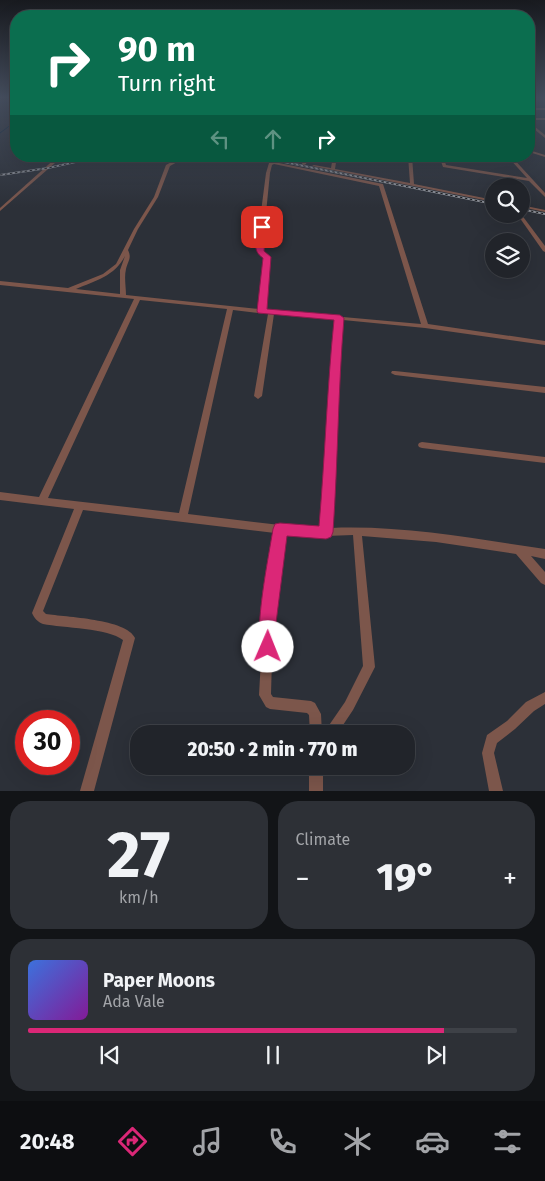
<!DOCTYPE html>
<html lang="en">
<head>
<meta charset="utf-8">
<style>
  body { margin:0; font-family:"Fira Sans",sans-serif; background:#2d3036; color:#f1f3f6; height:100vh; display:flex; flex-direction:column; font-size:19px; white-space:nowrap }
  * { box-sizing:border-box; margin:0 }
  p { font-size:16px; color:#a2a4a8 }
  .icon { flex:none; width:28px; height:28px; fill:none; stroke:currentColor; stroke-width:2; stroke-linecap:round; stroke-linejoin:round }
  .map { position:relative; height:791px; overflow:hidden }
  .drawer { display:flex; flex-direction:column; gap:10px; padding:10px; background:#121417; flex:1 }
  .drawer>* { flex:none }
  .guide { position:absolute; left:10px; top:10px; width:525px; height:152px; border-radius:20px; box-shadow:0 5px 20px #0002,0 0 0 1px #3e4147; background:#0b6e4f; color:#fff; overflow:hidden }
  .controls { position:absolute; left:485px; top:178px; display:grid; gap:10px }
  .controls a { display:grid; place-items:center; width:45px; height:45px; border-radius:50%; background:#21242a; box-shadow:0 5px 20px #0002,0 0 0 1px #3e4147; font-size:25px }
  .speed { position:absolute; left:15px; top:710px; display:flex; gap:10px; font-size:25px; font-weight:700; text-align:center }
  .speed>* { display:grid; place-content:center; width:65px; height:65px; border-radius:50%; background:#21242a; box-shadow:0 5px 20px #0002,0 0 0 1px #3e4147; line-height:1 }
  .speed .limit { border:8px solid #d22; background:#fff; color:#111 }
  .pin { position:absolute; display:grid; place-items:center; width:42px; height:42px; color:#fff; margin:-21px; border-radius:10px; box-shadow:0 2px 8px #0006 }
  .me { position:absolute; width:55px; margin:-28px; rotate:1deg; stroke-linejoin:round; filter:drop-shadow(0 0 4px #0008) }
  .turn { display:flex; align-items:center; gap:18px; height:105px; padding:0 25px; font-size:22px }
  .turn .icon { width:65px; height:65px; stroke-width:2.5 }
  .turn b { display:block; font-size:35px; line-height:42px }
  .lanes { display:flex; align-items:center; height:48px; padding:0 25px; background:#0003; justify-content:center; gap:25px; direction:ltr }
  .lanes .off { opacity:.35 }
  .big { font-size:38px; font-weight:800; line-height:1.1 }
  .drawer .tile { flex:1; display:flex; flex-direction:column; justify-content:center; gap:8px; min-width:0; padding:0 18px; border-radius:20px; background:#2d3036 }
  .drawer .dial { align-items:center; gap:0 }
  .dial b { font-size:65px; line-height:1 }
  .song { display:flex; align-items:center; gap:15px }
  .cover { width:60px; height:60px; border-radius:8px; background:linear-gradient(135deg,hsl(220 70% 55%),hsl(290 70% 35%)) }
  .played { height:5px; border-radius:2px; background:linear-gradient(90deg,#db2777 85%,#3e4147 85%) }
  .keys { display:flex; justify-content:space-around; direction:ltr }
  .heat { display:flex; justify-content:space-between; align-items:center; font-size:28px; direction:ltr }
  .drawer .tiles { flex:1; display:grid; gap:10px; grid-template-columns:1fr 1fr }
  .tile:last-child { grid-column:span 2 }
  .trip { position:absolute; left:130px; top:725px; width:285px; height:50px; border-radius:20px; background:#21242a; box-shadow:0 5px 20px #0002,0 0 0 1px #3e4147; font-weight:800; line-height:50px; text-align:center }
  .tab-bar { display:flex; height:80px; justify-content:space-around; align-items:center; background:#0d0e11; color:#a2a4a8 }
  .tab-bar .icon { width:35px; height:35px }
  .tab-bar .selected { color:#db2777 }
  .tab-bar b { font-size:22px; color:#f1f3f6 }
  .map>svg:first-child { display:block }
</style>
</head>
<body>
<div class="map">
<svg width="545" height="791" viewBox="0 0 545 791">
  <rect width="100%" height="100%" fill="#2c3038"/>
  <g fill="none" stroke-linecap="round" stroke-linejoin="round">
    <path stroke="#03213a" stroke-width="1" d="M0 133 16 121"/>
    <g fill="#7c564b" fill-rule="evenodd">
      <rect x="529" y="98" width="16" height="2"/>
      <rect x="529" y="108" width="16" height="2"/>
      <rect x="529" y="118" width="16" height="2"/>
      <path d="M529 122 545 135V138L529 125Z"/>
      <path d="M529 150 545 155V157L529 152Z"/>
      <path d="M58 156H63L0 211V208Z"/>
      <path d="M179 156H183L179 161 170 166 158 197 138 229 128 250C132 258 128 261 126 269 124 277 126 287 126 295L259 309 264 257 257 252V243L266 173 269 163 274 162 383 184 428 324 545 341V345L425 328 343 320 331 528C403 525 475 539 545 549V559L531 556 545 572V585L541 583 516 554 436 542 362 536 375 667 353 710 337 734H323L345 702 363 666 353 535 326 536 284 533 273 623 271 694 273 697 311 701 315 703 321 714 322 734H310L309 715 307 713 270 709 266 707 259 695 263 623 275 533 83 510 43 611 46 614C65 617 127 619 135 638L94 791H80L123 640C108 628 63 628 43 624 38 622 34 618 32 613L74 509 0 500V492L39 497 134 299 0 285V281L68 288 103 274 116 264 134 229 154 197 166 165 177 159ZM274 164 379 186 421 324 265 310 270 256 263 251V243L270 173 272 165ZM125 256 120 270V294L76 289C95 281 115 276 125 256ZM140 300 227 309 179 513 48 498ZM233 310 268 314 254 396 258 399 262 396 274 314 337 320 322 527 280 525 188 514Z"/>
      <path d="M305 156H309L306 164 304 165 302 164Z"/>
      <path d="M333 156H337L335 169 410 183 408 156H412L414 184 494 200V202L312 166 314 165 331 168Z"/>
      <path d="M439 156H443L446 165 527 178 507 156H511L545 193V197L529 181 443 167Z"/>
      <path d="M521 205 545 210V212L521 207Z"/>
      <path d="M517 214H521L545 246V252L543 251Z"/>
      <path d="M392 371H395L545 387V393L395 375 391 373Z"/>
      <path d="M422 442 545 457V463L422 448 419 447 418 445 419 443Z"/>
      <path d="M545 692V704L534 711 515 729 497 743 494 753 503 791H489L482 753 487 735 507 721 526 702Z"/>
      <rect x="309" y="766" width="14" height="25"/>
    </g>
    <defs>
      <g id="rail">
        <path d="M254 156 494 204"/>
        <path d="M0 175 48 168 103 156"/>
        <path d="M521 209 545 214"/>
      </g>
    </defs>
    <use href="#rail" stroke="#8e9198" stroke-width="2"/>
    <use href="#rail" stroke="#16181b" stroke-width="1" stroke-dasharray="2.5" stroke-linecap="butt"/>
  </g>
  <linearGradient id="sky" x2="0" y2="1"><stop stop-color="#181a1f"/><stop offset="0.47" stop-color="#454e5e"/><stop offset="1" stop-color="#454e5e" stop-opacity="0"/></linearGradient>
  <rect width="545" height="207" fill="url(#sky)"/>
  <path fill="#db2777" stroke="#8e194d" d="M262 225 266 227 264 251 271 257 267 309 340 315 344 318C338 389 338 461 333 532L331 537 326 539 287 536 276 623V647L274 653 268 655 262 653C253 632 269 555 273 529L275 524 280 523 319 526C325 457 327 389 334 320L258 313 257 311 263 258C251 250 257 240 258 227Z"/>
</svg>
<div class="controls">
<a><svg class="icon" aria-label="search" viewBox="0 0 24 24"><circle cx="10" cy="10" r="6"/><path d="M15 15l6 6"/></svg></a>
<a><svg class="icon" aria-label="layers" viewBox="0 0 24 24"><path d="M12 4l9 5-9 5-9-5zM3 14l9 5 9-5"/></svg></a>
</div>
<div class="speed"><div class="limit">30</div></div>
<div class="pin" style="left:262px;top:227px;background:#d93025"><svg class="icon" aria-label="arrive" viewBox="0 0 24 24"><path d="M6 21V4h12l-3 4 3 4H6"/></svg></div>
<svg class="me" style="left:268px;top:647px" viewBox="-20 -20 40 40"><circle r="19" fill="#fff"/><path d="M0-13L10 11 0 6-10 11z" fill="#db2777"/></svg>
<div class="trip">20:50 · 2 min · 770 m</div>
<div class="guide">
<div class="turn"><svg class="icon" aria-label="right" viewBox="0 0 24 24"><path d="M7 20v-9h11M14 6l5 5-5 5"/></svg><div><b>90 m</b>Turn right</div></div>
<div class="lanes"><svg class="icon off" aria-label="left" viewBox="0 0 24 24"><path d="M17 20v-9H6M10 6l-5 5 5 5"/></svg><svg class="icon off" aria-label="ahead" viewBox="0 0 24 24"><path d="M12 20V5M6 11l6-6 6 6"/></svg><svg class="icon" aria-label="right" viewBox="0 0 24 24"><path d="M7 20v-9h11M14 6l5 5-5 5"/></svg></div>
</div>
</div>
<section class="drawer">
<div class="tiles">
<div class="tile dial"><b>27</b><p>km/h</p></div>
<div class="tile"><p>Climate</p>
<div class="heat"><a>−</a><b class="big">19°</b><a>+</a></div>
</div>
<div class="tile">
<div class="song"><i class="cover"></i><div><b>Paper Moons</b><p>Ada Vale</p></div></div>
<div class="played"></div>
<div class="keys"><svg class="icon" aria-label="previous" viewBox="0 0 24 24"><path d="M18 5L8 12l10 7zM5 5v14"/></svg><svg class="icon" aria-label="pause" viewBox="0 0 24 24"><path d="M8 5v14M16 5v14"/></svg><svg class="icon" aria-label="next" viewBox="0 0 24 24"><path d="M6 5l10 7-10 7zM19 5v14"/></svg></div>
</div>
</div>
</section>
<nav class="tab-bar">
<b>20:48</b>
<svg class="icon selected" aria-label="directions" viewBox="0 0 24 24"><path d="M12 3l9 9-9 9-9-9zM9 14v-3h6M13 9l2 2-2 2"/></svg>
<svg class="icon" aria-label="music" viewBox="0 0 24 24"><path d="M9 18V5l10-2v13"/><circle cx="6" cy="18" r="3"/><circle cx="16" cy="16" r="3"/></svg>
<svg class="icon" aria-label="phone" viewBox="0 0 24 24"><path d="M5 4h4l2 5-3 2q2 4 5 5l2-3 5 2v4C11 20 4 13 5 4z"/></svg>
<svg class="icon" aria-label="climate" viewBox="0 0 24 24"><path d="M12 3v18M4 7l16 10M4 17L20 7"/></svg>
<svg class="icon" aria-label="car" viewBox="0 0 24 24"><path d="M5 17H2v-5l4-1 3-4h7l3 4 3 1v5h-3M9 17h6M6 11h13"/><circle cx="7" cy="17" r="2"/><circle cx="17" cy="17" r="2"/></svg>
<svg class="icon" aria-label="filters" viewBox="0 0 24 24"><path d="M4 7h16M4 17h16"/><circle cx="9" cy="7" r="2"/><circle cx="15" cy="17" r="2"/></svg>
</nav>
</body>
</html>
